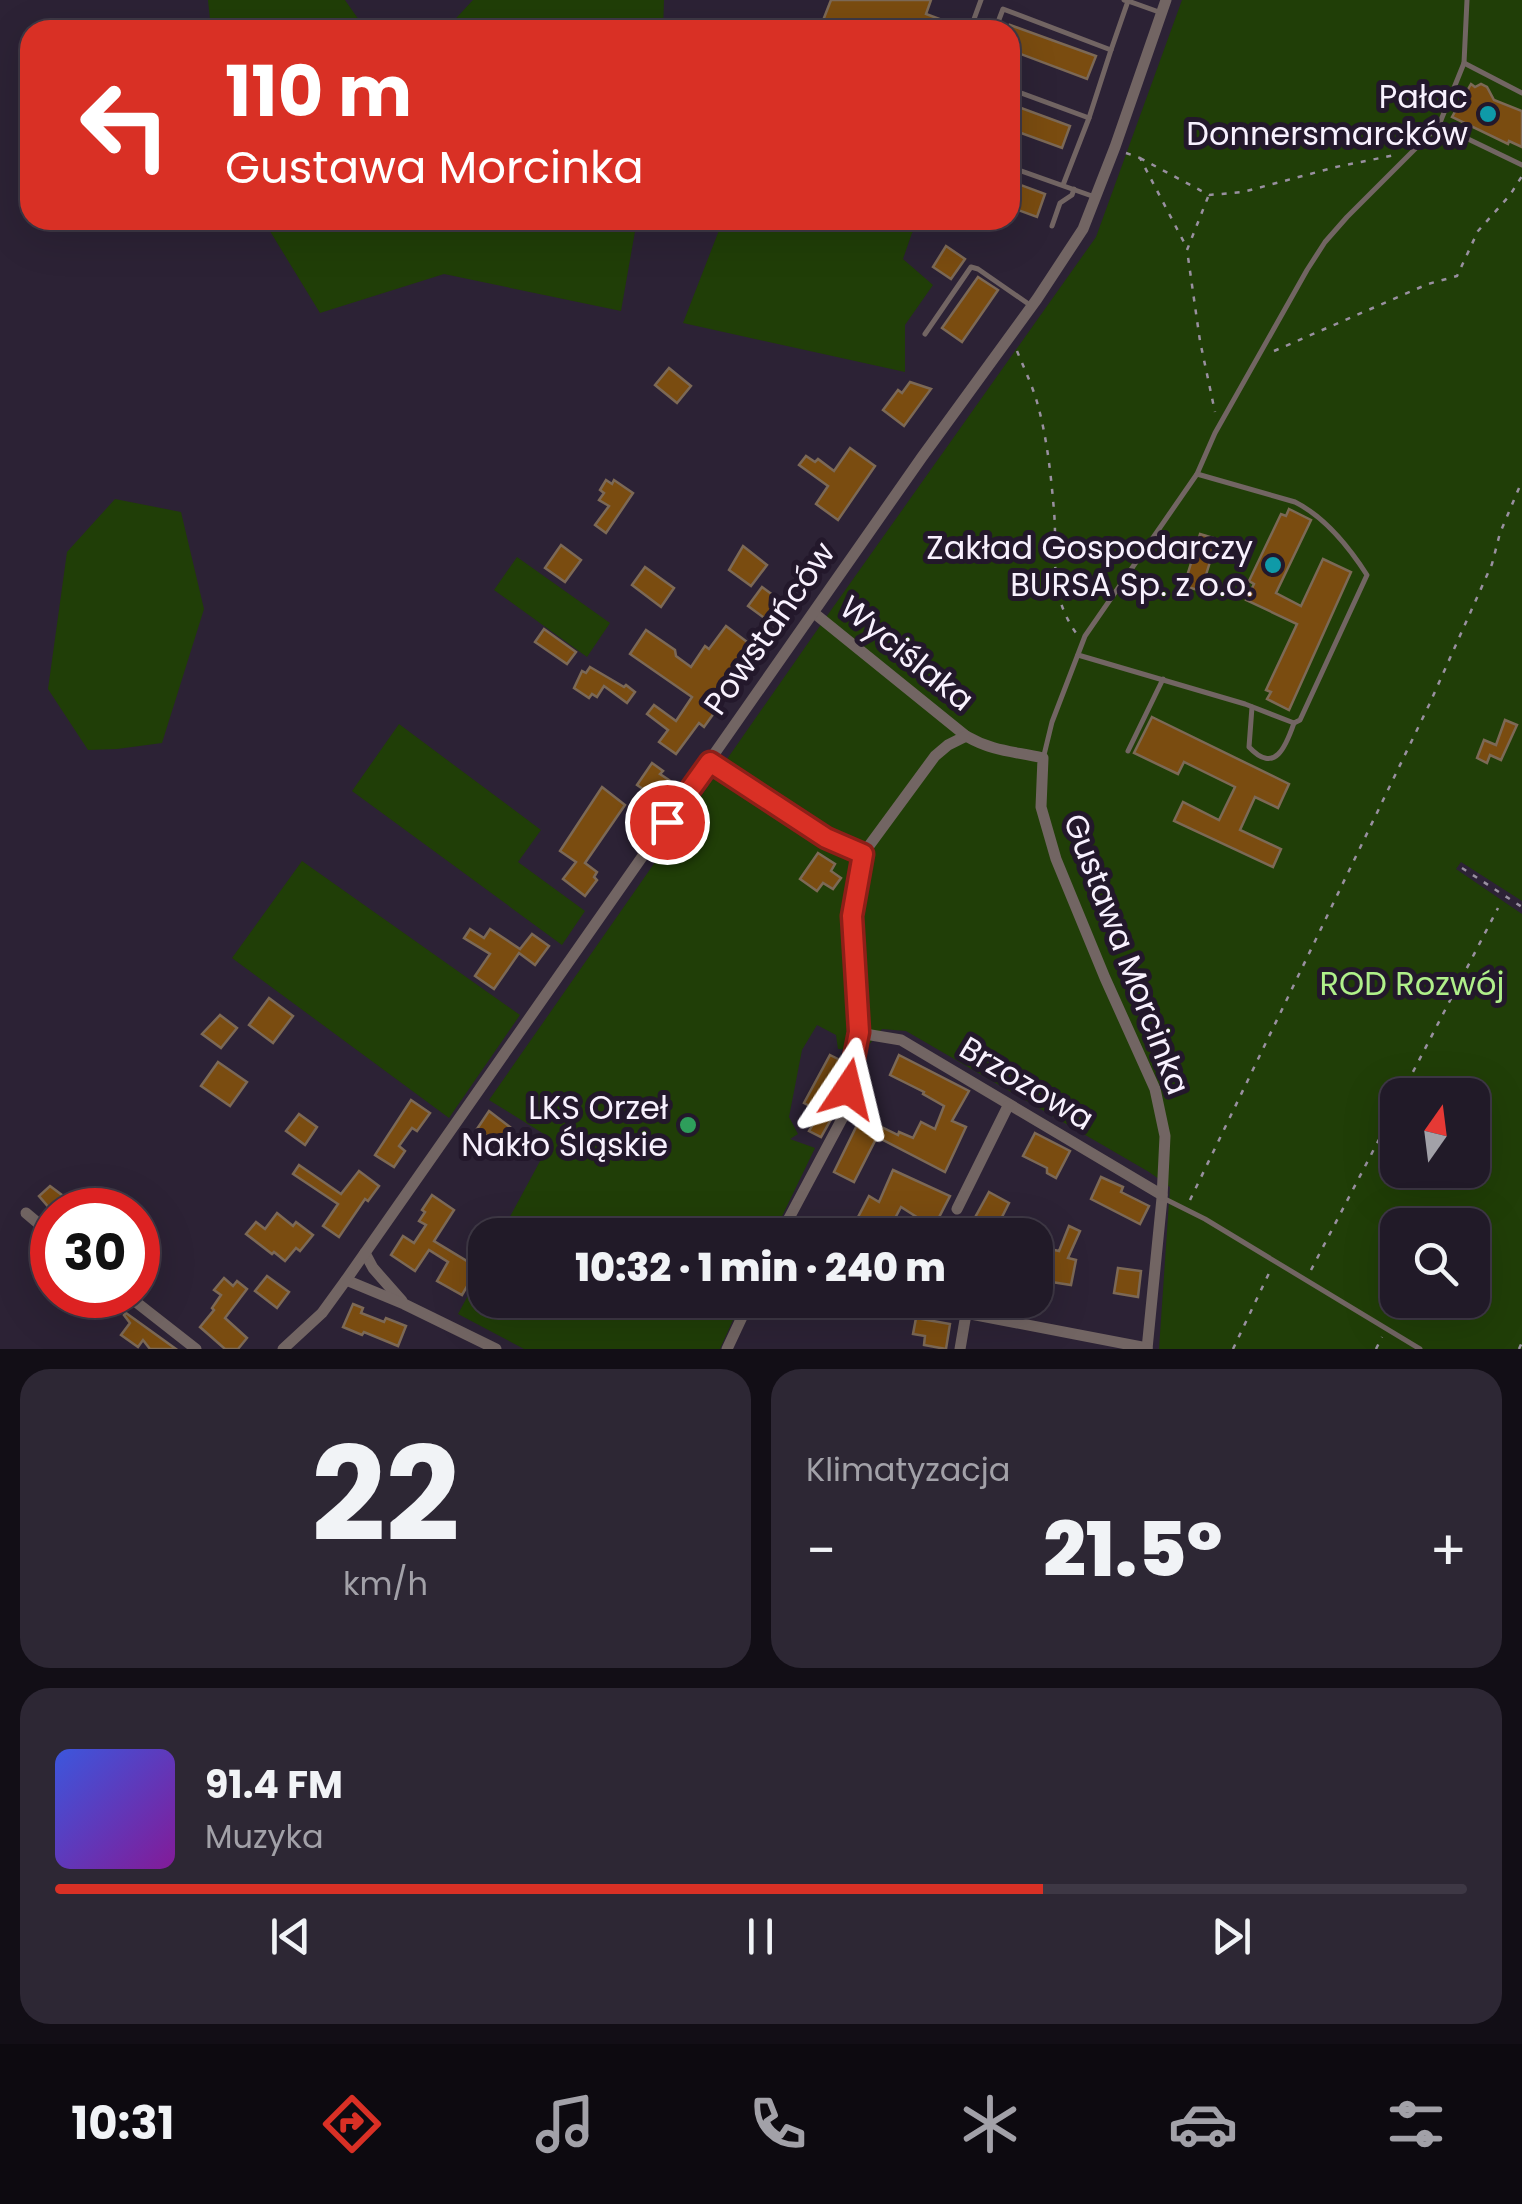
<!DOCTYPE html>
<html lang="pl">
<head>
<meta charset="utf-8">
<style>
  body { margin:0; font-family:Poppins,sans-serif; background:#2d2734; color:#f1f3f6; height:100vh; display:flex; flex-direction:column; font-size:38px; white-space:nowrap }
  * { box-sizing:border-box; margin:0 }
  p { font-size:32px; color:#a2a1a8 }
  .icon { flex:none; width:55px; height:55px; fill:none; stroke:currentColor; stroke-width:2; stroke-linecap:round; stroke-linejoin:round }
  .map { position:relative; height:1349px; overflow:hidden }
  .details { display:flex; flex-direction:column; gap:20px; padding:20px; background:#120e16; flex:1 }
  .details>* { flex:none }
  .top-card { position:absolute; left:20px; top:20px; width:1000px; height:210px; border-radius:30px; box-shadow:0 10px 40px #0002,0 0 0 2px #3e3845; background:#d93025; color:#fff; overflow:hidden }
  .needle { width:65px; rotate:14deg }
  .fabs { position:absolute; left:1380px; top:1078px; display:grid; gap:20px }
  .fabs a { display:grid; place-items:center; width:110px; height:110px; border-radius:20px; background:#211a28; box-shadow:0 10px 40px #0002,0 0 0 2px #3e3845; font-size:50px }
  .speed { position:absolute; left:30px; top:1188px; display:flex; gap:20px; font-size:50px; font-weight:700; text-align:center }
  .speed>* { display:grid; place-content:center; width:130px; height:130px; border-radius:50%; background:#211a28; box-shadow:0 10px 40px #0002,0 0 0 2px #3e3845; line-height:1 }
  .speed .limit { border:15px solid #d22; background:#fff; color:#111 }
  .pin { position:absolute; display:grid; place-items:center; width:85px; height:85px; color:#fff; margin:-42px; border:5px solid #fff; border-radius:50%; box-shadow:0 2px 10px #0007 }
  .me { position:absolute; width:110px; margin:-55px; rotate:10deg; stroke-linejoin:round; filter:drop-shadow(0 0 8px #0008) }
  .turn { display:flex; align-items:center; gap:35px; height:210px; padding:0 40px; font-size:45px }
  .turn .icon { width:130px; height:130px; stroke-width:2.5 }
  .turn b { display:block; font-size:70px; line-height:85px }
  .big { font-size:75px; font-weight:800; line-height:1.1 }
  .details .tile { flex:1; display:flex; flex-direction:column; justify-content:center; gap:15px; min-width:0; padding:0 35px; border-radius:30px; background:#2d2734 }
  .details .dial { align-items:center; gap:0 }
  .dial b { font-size:130px; line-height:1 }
  .song { display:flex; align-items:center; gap:30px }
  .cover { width:120px; height:120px; border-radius:15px; background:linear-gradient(135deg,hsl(230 70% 55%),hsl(290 70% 35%)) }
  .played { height:10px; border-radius:5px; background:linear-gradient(90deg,#d93025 70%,#3e3845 70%) }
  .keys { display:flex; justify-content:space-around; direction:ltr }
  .heat { display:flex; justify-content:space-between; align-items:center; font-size:55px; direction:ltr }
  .details .tiles { flex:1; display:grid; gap:20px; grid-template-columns:1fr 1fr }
  .tile:last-child { grid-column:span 2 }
  .trip { position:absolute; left:468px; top:1218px; width:585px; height:100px; border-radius:30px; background:#211a28; box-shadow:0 10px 40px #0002,0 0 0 2px #3e3845; font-weight:800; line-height:100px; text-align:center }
  .menu { display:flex; height:160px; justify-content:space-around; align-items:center; background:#0d0a10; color:#a2a1a8 }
  .menu .icon { width:70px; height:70px }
  .menu .current { color:#d93025 }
  .menu b { font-size:45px; color:#f1f3f6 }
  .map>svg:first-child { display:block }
</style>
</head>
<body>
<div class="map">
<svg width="1522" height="1349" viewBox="0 0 1522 1349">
  <rect width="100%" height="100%" fill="#2c2235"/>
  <g fill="#203e07" fill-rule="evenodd">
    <path d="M208 0H345L366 30H211Z"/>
    <path d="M473 0H664L663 30H445Z"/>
    <path d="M1182 0H1522V901L1461 862 1456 869 1522 914V1349H1159L1170 1187 1149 1172 906 1031 882 1029 864 1051 838 1049 836 1035 817 1025 802 1050 789 1117 798 1134 790 1139 815 1148 773 1235H500L552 1139 489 1100 829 613 1096 237ZM1398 1095H1472V1170H1398ZM1398 1225H1472V1300H1398Z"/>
    <path d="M268 220H637L621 311 444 274 320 313 265 223Z"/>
    <path d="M723 220H923L912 233 903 259 933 285 905 325V372L683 323Z"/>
    <path d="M115 499 181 512 204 609 162 743 117 749 88 750 48 689 67 552Z"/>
    <path d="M517 557 610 623 587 657 494 590Z"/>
    <path d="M399 724 541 830 518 862 585 911 562 945 352 791Z"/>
    <path d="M302 861 520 1015 449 1118 232 958Z"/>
    <path d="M485 1264V1300H742L720 1349H524L458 1314Z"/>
  </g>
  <g fill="#7a4c10" stroke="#7c6956" stroke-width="2.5">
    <path d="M831 0H931L926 14 964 28V30H843L822 23Z"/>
    <path d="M1010 25 1096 56 1087 79 1010 50Z"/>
    <path d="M1471 84 1475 87 1481 84 1487 87 1494 100 1522 111V147L1509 141 1508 144 1452 117Z"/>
    <path d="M1010 104 1070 126 1062 148 1010 129Z"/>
    <path d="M1010 181 1045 194 1037 217 1010 207Z"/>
    <path d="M946 246 965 259 951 279 933 267Z"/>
    <path d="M978 277 998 290 962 342 942 328Z"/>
    <path d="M669 368 691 386 677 403 655 385Z"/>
    <path d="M910 382 931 389 904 426 883 410 898 390 902 393Z"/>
    <path d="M850 448 875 466 838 520 816 504 828 486 799 465 806 456 815 462 818 459 834 471Z"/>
    <path d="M606 480 612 484 614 480 633 493 606 533 595 525 609 506 599 500 604 493 600 490Z"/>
    <path d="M1289 509 1311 520 1276 593 1301 606 1323 559 1351 572 1289 710 1267 699 1271 692 1266 690 1297 624 1246 600 1254 584 1249 581 1281 514 1286 516Z"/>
    <path d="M1200 534 1217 539 1201 591 1184 586Z"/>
    <path d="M561 545 581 560 565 582 545 568Z"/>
    <path d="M743 546 767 565 751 586 729 570Z"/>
    <path d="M645 567 674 588 661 607 632 585Z"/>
    <path d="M762 587 781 601 767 620 748 606Z"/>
    <path d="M726 626 755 648 741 666 736 662 711 701 719 706 704 727 699 723 676 754 659 742 668 730 647 714 654 705 676 721 692 697 630 654 646 630 675 650 676 656 691 667 705 646 709 649Z"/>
    <path d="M544 629 576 652 567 664 535 642Z"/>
    <path d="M590 667 624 687 626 685 635 692 627 703 604 686 597 697 592 694 589 698 574 688 582 671 586 673Z"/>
    <path d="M1152 717 1289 784 1278 808 1255 797 1240 830 1281 849 1273 867 1174 821 1183 802 1219 820 1235 787 1184 762 1178 774 1134 753Z"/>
    <path d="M1505 720 1517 725 1501 760 1490 755 1487 763 1477 758 1484 740 1496 745Z"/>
    <path d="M652 763 663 771 660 774 669 780 656 798 637 785Z"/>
    <path d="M602 787 625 805 585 863 597 872 594 877 597 880 585 896 563 879 576 862 560 851Z"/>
    <path d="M818 853 835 864 831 871 841 878 833 889 823 883 817 891 800 879Z"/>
    <path d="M470 929 484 938 490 929 520 949 532 934 549 946 535 965 519 953 494 989 475 976 490 954 464 938Z"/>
    <path d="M269 998 293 1016 273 1043 249 1025Z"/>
    <path d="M220 1015 237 1028 221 1048 202 1034Z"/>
    <path d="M830 1055 842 1061 829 1086 838 1091 831 1106 835 1108 834 1114 821 1137 809 1131 815 1121 812 1119 815 1109 804 1103Z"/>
    <path d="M899 1055 969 1091 952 1121 966 1127 945 1172 877 1137 854 1182 834 1172 861 1117 898 1135 899 1132 913 1138 921 1122 935 1129 944 1106 923 1094 924 1092 890 1075Z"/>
    <path d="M218 1062 247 1082 230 1106 201 1086Z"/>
    <path d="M411 1100 430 1113 417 1131 412 1128 399 1146 405 1151 394 1167 375 1155Z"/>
    <path d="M489 1111 510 1127 498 1144 477 1129Z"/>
    <path d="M299 1114 317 1127 305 1145 286 1131Z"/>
    <path d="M1035 1133 1070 1151 1056 1178 1047 1173V1168L1023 1156Z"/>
    <path d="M299 1165 341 1194 359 1171 379 1186 368 1201 365 1199 339 1237 323 1226 338 1204 293 1174Z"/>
    <path d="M893 1170 950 1196 935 1225 958 1235H918L923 1221 901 1207 886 1235H864L868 1227 856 1221 869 1196 879 1202Z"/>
    <path d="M1101 1177 1123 1187 1121 1192 1149 1206 1140 1224 1091 1199Z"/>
    <path d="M50 1186 82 1210H51L39 1196Z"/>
    <path d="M989 1192 1009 1203 999 1223 996 1235H970L972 1223Z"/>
    <path d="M432 1195 454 1210 434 1241 467 1261 470 1257 480 1264 462 1295 437 1281 448 1262 429 1250 415 1271 391 1255 403 1236 414 1243 426 1225 419 1221 425 1212 422 1210Z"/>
    <path d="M277 1213 293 1226 296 1222 313 1235 300 1251 296 1248 285 1261 274 1252 272 1254 246 1234 256 1222 265 1229Z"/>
    <path d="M1069 1226 1080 1231 1068 1258 1076 1260 1071 1285 1045 1281 1046 1276 1036 1274 1041 1247 1059 1251Z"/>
    <path d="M1118 1268 1141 1271 1138 1297 1114 1293Z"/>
    <path d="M267 1276 289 1292 277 1308 255 1291Z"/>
    <path d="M224 1278 233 1286 237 1281 247 1289 225 1318 247 1338 238 1349H225L200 1327 214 1310 212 1308 221 1295 214 1290Z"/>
    <path d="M353 1304 363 1308 361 1313 384 1322 386 1318 406 1326 398 1346 364 1332 362 1335 343 1327Z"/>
    <path d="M126 1313 176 1349H150L143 1340 138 1347 121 1335 130 1323 124 1315Z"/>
    <path d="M916 1318 950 1324 946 1349 924 1345 925 1336 913 1334Z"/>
  </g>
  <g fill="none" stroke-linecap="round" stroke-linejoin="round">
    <g stroke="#9990a0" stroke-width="2.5" stroke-dasharray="5 8" stroke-linecap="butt">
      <path d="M1126 153 1140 158 1187 248"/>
      <path d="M1140 158 1209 195 1243 192 1336 167 1395 155"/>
      <path d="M1208 197 1187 250 1200 341 1215 412"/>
      <path d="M1017 351C1024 368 1032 385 1037 402 1047 437 1051 475 1054 511 1058 558 1047 591 1076 633"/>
      <path d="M1274 351 1428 284 1457 276 1478 231 1510 195 1522 176"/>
      <path d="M1462 868 1522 907"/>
      <path d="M1401 1095 1498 908"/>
      <path d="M1190 1200 1429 705 1492 564 1500 533 1522 481"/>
      <path d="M1311 1270 1398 1103"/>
      <path d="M1233 1349 1271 1269"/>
      <path d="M1376 1349 1382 1337"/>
      <path d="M1519 1349 1522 1342"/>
    </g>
    <g stroke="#726563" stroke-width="5">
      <path d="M1128 1 1159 12"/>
      <path d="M970 30 981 0"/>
      <path d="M995 30 1003 9 1111 50 1089 118"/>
      <path d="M1111 50 1128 1 1124 0"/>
      <path d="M1464 63 1522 93"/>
      <path d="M1010 89 1089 118 1063 185"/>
      <path d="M1439 125 1522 165"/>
      <path d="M1010 167 1092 196"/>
      <path d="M1052 226 1060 203 1072 195 1074 189"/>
      <path d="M925 334 971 267 978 269 1030 305"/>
      <path d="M1078 655 1245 704 1294 723 1300 720 1367 575C1349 547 1325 517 1295 502L1197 474"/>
      <path d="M1252 707 1249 747C1275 775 1286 746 1294 723"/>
      <path d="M1128 751 1163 679"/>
      <path d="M1044 755 1052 722 1085 636 1197 474 1215 433 1307 270 1325 242 1347 217 1439 125 1464 63 1467 0"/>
      <path d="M1165 1199 1205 1219 1420 1349"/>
    </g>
    <g stroke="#726563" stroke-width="11">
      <path d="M814 613 966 736"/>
      <path d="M709 762 826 838 863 854 935 756 948 745 966 736C994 752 1013 751 1043 758L1041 807 1056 859 1105 978 1155 1089 1165 1136 1162 1198 1147 1349"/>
      <path d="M859 1033 901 1040 1162 1195"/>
      <path d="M957 1209 1008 1106"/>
      <path d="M26 1213 52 1235"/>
      <path d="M780 1235 843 1117 859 1033 852 916 863 854"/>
      <path d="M365 1253 373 1268 402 1301"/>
      <path d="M346 1280 404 1304 496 1349"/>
      <path d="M127 1295 196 1349"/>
      <path d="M898 1300 1147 1348"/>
      <path d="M283 1349 322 1313 346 1280 922 457 1037 299 1083 229 1115 147 1166 0"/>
      <path d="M727 1349 750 1300"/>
      <path d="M960 1349 966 1314"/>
    </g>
  </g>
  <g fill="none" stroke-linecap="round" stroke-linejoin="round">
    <defs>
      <path id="route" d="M667 822 710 762 826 838 863 854 852 916 859 1032 848 1089"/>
    </defs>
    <use href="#route" stroke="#8d1f18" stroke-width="25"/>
    <use href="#route" stroke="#d93025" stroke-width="18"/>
  </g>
  <g fill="#0f9aa8" stroke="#23182b" stroke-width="4">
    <circle cx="1488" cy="114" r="10"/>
    <circle cx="1273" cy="565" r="10"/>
  </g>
  <circle fill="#2e9e5b" stroke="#23182b" stroke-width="4" cx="688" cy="1125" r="10"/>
  <g text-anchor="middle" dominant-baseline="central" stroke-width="10" stroke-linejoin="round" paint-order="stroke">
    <g font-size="32" fill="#f8f1fe" stroke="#23182b" text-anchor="end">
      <text x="1468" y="96">Pałac<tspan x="1468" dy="37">Donnersmarcków</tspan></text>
      <text x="1253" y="547">Zakład Gospodarczy<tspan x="1253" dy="37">BURSA Sp. z o.o.</tspan></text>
      <text x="668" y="1107">LKS Orzeł<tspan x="668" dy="37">Nakło Śląskie</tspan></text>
    </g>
    <g font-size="32" fill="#f8f1fe" stroke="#23182b">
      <text transform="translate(769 628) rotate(-55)">Powstańców</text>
      <text transform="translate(907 653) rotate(39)">Wyciślaka</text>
      <text transform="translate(1127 954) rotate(69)">Gustawa Morcinka</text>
      <text transform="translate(1027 1083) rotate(31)">Brzozowa</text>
    </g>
    <g font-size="32" fill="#b0f08a" stroke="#23182b">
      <text x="1412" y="983">ROD Rozwój</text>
    </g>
  </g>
</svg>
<div class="fabs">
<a><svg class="needle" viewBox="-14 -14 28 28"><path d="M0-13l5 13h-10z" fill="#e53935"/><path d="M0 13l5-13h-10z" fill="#a2a1a8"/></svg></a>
<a><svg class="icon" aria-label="search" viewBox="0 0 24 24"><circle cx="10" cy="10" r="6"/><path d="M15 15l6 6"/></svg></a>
</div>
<div class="speed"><div class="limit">30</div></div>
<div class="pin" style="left:667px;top:822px;background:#d93025"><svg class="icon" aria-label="arrive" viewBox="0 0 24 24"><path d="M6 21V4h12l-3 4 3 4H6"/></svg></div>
<svg class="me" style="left:848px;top:1089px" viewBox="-20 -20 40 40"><path d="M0-17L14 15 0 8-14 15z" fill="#d93025" stroke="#fff" stroke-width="4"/></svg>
<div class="trip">10:32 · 1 min · 240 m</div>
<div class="top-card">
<div class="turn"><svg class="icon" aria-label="left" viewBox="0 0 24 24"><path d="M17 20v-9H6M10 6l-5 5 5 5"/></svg><div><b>110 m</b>Gustawa Morcinka</div></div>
</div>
</div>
<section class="details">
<div class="tiles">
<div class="tile dial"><b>22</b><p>km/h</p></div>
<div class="tile"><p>Klimatyzacja</p>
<div class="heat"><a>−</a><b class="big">21.5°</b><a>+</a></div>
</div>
<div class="tile">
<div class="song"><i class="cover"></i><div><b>91.4 FM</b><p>Muzyka</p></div></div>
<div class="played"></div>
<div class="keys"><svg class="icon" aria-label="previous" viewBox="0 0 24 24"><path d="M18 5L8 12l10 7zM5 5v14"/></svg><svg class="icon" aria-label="pause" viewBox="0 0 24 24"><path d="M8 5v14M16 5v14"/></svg><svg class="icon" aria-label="next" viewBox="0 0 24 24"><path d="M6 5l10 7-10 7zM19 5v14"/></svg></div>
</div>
</div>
</section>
<nav class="menu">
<b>10:31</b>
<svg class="icon current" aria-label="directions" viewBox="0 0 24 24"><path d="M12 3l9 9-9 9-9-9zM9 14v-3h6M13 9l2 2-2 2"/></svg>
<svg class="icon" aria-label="music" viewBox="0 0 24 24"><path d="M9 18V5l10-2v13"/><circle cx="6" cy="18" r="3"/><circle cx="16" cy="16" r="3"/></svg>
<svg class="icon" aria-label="phone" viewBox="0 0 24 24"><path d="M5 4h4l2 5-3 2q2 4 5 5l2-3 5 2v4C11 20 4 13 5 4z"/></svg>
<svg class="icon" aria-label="climate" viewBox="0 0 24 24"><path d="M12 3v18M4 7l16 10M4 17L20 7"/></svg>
<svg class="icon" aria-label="car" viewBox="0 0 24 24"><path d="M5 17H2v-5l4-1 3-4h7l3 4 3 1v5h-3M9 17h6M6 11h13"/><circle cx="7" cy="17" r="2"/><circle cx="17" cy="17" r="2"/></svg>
<svg class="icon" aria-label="filters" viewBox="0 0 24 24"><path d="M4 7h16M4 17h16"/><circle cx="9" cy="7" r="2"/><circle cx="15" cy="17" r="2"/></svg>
</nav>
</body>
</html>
